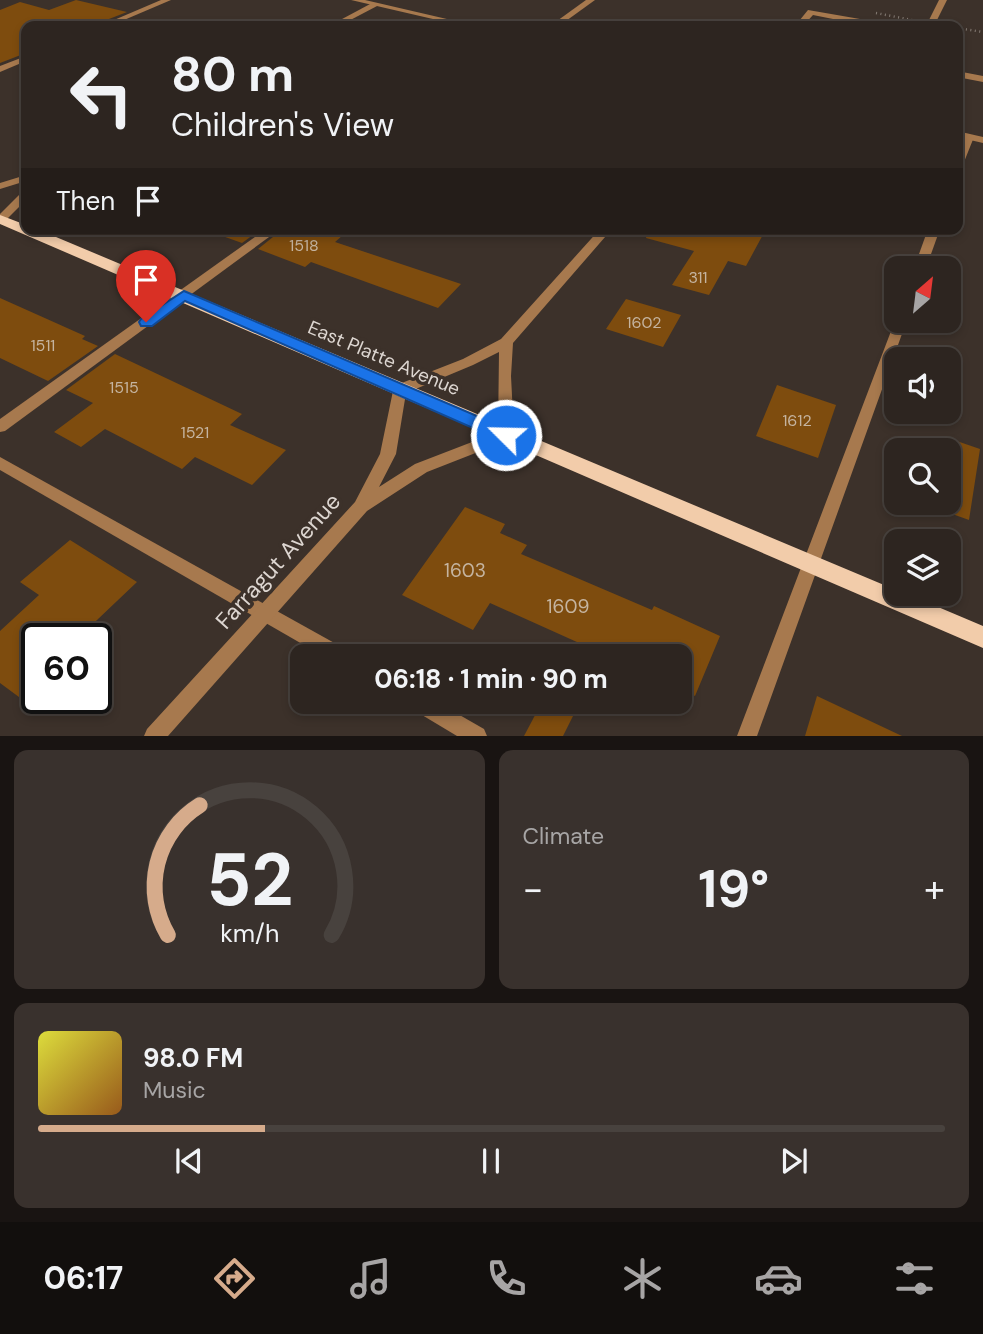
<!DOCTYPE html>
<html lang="en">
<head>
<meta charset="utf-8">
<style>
  body { margin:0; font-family:"DM Sans",sans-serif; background:#39312d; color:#f1f3f6; height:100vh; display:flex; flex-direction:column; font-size:26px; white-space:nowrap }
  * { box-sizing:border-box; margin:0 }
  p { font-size:23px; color:#a7a5a5 }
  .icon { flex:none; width:38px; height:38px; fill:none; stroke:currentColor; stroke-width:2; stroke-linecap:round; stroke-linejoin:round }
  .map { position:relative; height:736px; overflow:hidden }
  .sheet { display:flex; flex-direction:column; gap:14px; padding:14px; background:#191412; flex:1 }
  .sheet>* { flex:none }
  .guide { position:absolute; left:21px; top:21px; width:942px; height:214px; border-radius:14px; box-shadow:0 4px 10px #0003,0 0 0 2px #48423e; background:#2d2520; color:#f1f3f6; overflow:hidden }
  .needle { width:46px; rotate:28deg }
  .buttons { position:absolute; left:884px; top:256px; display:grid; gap:14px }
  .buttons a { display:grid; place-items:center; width:77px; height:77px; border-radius:14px; background:#2d2520; box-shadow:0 4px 10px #0003,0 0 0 2px #48423e; font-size:35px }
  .speed { position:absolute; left:21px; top:623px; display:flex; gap:14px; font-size:35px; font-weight:700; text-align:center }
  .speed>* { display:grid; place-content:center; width:91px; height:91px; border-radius:50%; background:#2d2520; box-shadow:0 4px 10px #0003,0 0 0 2px #48423e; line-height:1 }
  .speed .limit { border:4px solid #111; border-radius:10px; background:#fff; color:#111 }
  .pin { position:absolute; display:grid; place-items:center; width:60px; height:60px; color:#fff; margin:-72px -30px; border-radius:50% 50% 50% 0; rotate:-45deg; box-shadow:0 0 7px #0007 }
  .pin .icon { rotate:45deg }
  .me { position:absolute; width:77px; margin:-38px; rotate:293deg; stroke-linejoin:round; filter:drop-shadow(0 0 5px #0008) }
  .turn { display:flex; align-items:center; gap:24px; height:147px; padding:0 35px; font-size:32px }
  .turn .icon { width:91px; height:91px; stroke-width:2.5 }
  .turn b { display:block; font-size:49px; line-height:60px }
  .then { display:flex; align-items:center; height:66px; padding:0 35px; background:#0003; gap:14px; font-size:26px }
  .big { font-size:52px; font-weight:700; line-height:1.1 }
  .sheet .card { flex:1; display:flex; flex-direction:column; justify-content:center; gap:10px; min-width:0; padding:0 24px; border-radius:14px; background:#39312d }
  .sheet .dial { align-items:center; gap:0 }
  .dial svg { height:182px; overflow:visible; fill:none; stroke:#48423e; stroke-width:7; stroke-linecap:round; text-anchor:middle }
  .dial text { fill:#f1f3f6; stroke:none }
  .song { display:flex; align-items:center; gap:21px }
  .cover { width:84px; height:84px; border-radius:10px; background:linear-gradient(135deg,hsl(60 70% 55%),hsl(30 70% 35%)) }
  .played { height:7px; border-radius:4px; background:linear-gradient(90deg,#d6ab8b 25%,#48423e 25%) }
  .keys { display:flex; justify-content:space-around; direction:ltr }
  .heat { display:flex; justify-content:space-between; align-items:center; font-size:38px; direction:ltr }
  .sheet .tiles { flex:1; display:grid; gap:14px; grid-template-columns:1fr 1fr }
  .card:last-child { grid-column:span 2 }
  .trip { position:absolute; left:290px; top:644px; width:402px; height:70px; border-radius:14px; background:#2d2520; box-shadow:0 4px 10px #0003,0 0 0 2px #48423e; font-weight:700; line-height:70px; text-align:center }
  .dock { display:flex; height:112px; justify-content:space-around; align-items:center; background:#120f0d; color:#a7a5a5 }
  .dock .icon { width:49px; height:49px }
  .dock .on { color:#d6ab8b }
  .dock b { font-size:32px; color:#f1f3f6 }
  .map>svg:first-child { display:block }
</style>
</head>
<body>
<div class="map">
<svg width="983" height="736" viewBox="0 0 983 736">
  <rect width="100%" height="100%" fill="#3c312a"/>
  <g fill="#7e4c0e">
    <path d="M76 0 127 12 91 26H26V53L0 63V10L20 2 49 10Z"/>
    <path d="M215 229H261L242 243 214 233Z"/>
    <path d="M283 229H350L335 242 461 284 438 308 311 262 305 267 258 249Z"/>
    <path d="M648 229H766L746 266 728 261 709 295 672 285 694 251 646 238Z"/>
    <path d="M0 298 85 336 82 339 98 346 48 381 0 358Z"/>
    <path d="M626 299 681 315 663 347 606 329Z"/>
    <path d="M115 354 242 414 230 425 286 450 252 485 195 457 182 469 105 429 81 447 54 432 93 403 66 390Z"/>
    <path d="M777 385 836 405 818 458 756 436Z"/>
    <path d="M917 437 946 447 948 438 980 449 969 520 919 502H948V450H914Z"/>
    <path d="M465 507 505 524 500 533 527 545 521 554 652 610 654 606 720 636 695 696 681 689V656H608L490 603 473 630 402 595Z"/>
    <path d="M70 540 137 582 77 639H37V686L23 700 0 683V631L39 595 20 582Z"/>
    <path d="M817 696 902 736H805Z"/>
    <path d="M542 702H580L563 736H524Z"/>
  </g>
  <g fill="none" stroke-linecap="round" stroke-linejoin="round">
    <g stroke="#857c75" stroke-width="2.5" stroke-dasharray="1 3.5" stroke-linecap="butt">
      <path d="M876 13 912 20"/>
      <path d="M957 28 983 32"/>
    </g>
    <g fill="#a7794e" fill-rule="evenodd">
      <path d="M161 0H171L110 26H100Z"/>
      <path d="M939 0H947L934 26H926Z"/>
      <path d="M808 10 860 19 861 26H853V23L813 15 803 26H795Z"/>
      <path d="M26 56V61L0 72V66Z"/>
      <path d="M957 71 983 76V82L957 77Z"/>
      <path d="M966 135 974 137 962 167 957 170V154Z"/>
      <path d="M266 229H280L5 431 0 432V419Z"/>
      <path d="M928 229H940L926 268H914Z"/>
      <path d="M896 318V320H907L757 736H737Z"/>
      <path d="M0 457 347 650 349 656H323L0 470Z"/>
      <path d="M409 702H437L484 729 487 736H457L412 709Z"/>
    </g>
    <g fill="#a7794e" fill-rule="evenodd">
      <path d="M586 0H595L559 26H550Z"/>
      <path d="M372 3 379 5 339 26H329Z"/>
      <path d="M26 175V181L0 189V183Z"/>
      <path d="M26 191V200L5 221 0 222V214L22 192Z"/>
      <path d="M600 229H612L513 343 511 376 514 435 511 439 427 472 367 511 168 736H144L147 729 355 502 380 454 394 386 463 359 501 339ZM499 352 498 432 415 464 379 487 396 454 406 393 473 365Z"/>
    </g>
    <g fill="#a7794e" fill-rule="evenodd">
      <path d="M351 0H365L477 26H463Z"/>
      <path d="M957 131 983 137V143L957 137Z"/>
    </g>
    <path fill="#f2ccaa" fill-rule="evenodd" d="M0 215 26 225V229H37L896 590V593H905L983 626V648L0 224Z"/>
  </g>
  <path fill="#1a73e8" stroke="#114b97" stroke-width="2" d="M184 291 512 431 515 435 512 440H500L185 301 152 326H141L139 322 141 319Z"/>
  <g text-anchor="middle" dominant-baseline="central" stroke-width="7" stroke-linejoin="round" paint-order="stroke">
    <g font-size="16" fill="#c5b4a0">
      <text x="304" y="245">1518</text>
      <text x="698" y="277">311</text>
      <text x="644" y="322">1602</text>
      <text x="43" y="345">1511</text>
      <text x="124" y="387">1515</text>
      <text x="797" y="420">1612</text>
      <text x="195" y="432">1521</text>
    </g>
    <g font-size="19" fill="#ddd6d1" stroke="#3c312a">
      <text transform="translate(384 358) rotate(23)">East Platte Avenue</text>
    </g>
    <g font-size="19" fill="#c5b4a0">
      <text x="465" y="570">1603</text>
      <text x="568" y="606">1609</text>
    </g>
    <g font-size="23" fill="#ddd6d1" stroke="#3c312a">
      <text transform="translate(278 561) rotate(-48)">Farragut Avenue</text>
    </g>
  </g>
</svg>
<div class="buttons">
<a><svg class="needle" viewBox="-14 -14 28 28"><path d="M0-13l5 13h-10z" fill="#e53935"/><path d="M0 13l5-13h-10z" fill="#a7a5a5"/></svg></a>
<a><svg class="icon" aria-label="sound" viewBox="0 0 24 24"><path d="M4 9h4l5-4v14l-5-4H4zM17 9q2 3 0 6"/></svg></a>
<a><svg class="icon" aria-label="search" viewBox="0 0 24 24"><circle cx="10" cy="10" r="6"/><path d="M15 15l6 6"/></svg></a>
<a><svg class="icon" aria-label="layers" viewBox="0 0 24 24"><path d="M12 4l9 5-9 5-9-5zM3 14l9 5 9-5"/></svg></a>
</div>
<div class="speed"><div class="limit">60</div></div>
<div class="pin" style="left:146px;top:322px;background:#d93025"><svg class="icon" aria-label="arrive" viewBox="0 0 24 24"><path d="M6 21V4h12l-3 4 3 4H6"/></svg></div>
<svg class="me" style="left:506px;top:435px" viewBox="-20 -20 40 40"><circle r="17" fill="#1a73e8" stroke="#fff" stroke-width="3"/><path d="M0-11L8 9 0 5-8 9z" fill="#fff"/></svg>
<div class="trip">06:18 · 1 min · 90 m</div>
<div class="guide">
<div class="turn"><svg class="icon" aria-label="left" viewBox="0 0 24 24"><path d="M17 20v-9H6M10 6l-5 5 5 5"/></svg><div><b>80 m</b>Children's View</div></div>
<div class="then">Then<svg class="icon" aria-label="arrive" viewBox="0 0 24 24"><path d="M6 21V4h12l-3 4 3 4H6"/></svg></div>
</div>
</div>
<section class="sheet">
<div class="tiles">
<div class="card dial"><svg viewBox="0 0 100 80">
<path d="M14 69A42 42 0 1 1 86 69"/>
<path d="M14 69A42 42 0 0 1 28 12" stroke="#d6ab8b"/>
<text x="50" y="56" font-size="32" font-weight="700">52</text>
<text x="50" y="72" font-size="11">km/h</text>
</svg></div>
<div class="card"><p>Climate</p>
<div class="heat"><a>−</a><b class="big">19°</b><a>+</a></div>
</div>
<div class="card">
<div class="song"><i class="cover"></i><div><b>98.0 FM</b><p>Music</p></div></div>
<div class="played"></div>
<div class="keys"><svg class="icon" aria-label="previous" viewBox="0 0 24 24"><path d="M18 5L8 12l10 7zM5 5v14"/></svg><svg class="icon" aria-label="pause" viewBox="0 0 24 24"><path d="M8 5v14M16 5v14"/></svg><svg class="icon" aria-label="next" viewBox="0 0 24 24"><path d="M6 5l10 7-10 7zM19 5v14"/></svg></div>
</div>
</div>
</section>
<nav class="dock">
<b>06:17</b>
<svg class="icon on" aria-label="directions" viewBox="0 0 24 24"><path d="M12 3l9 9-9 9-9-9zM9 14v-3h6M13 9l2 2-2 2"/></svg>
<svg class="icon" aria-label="music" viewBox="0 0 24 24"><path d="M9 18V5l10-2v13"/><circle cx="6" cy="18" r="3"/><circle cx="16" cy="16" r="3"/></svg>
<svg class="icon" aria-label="phone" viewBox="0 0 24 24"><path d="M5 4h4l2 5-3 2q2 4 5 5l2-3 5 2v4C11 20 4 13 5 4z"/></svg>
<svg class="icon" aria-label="climate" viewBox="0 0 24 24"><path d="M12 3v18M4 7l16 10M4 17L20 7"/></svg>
<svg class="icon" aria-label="car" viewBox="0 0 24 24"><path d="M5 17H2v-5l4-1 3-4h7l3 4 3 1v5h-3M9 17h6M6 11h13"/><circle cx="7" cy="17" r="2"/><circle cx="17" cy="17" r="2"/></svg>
<svg class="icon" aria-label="filters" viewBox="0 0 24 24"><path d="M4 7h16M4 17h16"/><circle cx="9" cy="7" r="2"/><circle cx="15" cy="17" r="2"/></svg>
</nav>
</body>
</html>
